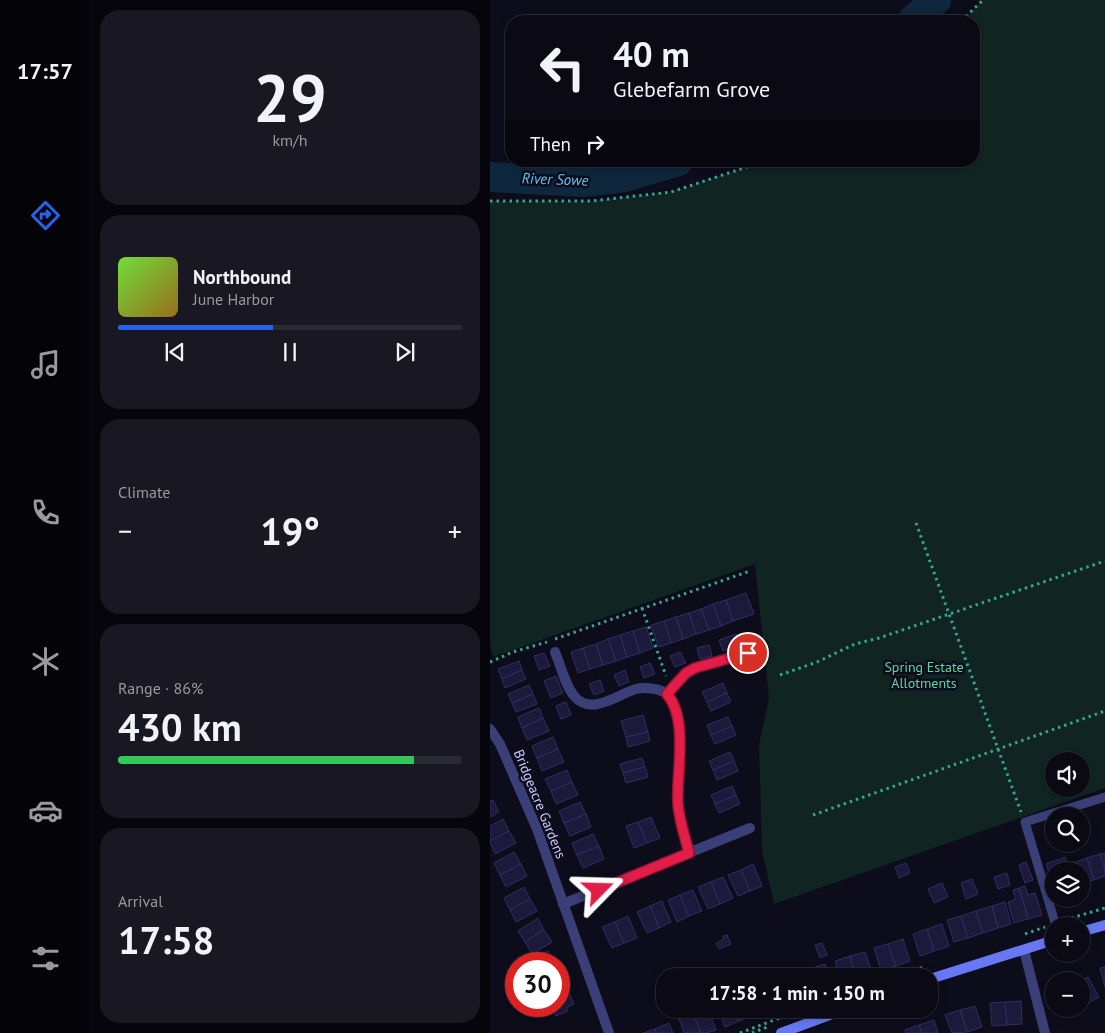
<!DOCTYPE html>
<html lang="en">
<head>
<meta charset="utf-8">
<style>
  body { margin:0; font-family:"PT Sans",sans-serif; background:#181722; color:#f1f3f6; height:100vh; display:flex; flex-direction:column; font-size:19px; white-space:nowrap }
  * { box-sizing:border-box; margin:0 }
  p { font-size:16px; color:#999aa0 }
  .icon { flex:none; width:28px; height:28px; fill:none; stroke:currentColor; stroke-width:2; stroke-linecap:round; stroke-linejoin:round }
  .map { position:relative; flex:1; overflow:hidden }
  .side { display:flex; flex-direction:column; gap:10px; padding:10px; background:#06050b; width:400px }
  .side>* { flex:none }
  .top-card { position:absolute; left:15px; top:15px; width:475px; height:152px; border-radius:20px; box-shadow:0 2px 8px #0003,0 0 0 1px #2a2a34; background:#0a0914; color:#f1f3f6; overflow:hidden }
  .buttons { position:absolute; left:555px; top:752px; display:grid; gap:10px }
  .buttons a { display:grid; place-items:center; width:45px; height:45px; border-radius:50%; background:#0a0914; box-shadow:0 2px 8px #0003,0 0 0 1px #2a2a34; font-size:25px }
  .speed { position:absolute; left:15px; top:952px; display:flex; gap:10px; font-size:25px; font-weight:700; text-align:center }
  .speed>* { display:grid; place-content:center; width:65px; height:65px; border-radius:50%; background:#0a0914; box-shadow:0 2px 8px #0003,0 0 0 1px #2a2a34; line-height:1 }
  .speed .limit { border:8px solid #d22; background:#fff; color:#111 }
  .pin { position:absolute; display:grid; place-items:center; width:42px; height:42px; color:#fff; margin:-21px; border:2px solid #fff; border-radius:50%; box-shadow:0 1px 5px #0007 }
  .me { position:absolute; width:55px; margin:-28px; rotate:68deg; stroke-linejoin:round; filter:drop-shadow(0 0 4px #0008) }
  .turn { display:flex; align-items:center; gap:18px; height:105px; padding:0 25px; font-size:22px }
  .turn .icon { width:65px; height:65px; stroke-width:2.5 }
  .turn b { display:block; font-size:35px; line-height:42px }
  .then { display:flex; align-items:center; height:48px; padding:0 25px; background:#0003; gap:10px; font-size:19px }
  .big { font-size:38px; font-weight:600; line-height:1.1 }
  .side .tile { flex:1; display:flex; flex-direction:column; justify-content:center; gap:8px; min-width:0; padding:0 18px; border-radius:20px; background:#181722 }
  .side .dial { align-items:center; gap:0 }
  .dial b { font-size:65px; line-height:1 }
  .song { display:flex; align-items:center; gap:15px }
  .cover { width:60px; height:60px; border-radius:8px; background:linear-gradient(135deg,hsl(100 70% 55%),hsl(40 70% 35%)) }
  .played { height:5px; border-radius:2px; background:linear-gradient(90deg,#2563eb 45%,#2a2a34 45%) }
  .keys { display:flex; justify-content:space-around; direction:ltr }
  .heat { display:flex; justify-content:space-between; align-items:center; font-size:28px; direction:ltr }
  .charge { height:8px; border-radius:4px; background:linear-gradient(90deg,#34c759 86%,#2a2a34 0) }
  .trip { position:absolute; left:166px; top:968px; width:282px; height:50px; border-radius:20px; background:#0a0914; box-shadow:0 2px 8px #0003,0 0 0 1px #2a2a34; font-weight:600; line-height:50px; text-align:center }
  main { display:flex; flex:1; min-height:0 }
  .tab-bar { display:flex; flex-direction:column; width:90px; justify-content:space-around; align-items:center; background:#040408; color:#999aa0 }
  .tab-bar .icon { width:35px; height:35px }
  .tab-bar .selected { color:#2563eb }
  .tab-bar b { font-size:22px; color:#f1f3f6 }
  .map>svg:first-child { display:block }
</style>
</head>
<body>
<main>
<nav class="tab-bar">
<b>17:57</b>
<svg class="icon selected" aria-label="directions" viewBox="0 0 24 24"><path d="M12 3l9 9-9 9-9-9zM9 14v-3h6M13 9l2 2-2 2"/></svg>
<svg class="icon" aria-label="music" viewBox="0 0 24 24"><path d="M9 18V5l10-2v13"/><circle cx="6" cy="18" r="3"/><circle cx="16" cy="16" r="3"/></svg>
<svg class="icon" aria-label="phone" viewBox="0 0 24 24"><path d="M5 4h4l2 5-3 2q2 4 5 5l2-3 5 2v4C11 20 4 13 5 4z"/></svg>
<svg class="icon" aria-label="climate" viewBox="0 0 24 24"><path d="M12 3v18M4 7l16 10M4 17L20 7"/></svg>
<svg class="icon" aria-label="car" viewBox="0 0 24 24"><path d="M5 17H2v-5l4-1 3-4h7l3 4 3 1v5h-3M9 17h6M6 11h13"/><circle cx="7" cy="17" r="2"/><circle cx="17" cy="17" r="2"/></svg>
<svg class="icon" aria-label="filters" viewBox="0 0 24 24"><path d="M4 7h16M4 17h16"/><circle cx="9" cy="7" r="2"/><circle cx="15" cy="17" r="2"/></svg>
</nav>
<section class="side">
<div class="tile dial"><b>29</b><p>km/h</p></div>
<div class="tile">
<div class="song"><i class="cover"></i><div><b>Northbound</b><p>June Harbor</p></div></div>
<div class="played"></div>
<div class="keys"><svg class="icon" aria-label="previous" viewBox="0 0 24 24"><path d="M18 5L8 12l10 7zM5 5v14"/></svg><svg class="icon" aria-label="pause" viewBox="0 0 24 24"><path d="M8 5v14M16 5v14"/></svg><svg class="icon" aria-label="next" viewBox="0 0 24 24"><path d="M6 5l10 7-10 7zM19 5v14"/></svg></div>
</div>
<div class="tile"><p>Climate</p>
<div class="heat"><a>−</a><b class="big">19°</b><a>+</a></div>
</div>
<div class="tile"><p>Range · 86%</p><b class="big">430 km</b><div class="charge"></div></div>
<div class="tile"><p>Arrival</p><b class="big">17:58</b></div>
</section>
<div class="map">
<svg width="615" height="1033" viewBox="0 0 615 1033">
  <rect width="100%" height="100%" fill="#0d0c1b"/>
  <path fill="#102421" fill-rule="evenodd" d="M493 0H615V788L284 904 272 851 269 745 279 698 265 564 3 657 0 643V201H102L181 192 275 161H484V21H471ZM564 761H591V789H564Z"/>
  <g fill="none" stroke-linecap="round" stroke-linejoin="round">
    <g stroke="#0e273d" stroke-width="30">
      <path d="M422 21 446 0"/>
      <path d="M0 177 94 182 134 177 188 161"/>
    </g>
  </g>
  <g fill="#1c1a3b" stroke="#312d65">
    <path d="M256 593 264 614 243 621 236 600Z"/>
    <path d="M236 600 243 621 231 626 223 604Z"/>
    <path d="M223 604 231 626 219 630 211 609Z"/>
    <path d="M211 609 219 630 206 634 199 613Z"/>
    <path d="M199 613 206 634 193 639 186 617Z"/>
    <path d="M186 617 193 639 181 643 174 621Z"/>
    <path d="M174 621 181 643 169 647 161 625Z"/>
    <path d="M156 627 163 648 150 653 143 631Z"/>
    <path d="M143 631 150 653 137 657 130 635Z"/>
    <path d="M246 634 250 645 233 651 229 640Z"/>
    <path d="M130 635 137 657 126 661 118 639Z"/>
    <path d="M118 639 126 661 113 665 106 644Z"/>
    <path d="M106 644 113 665 100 669 93 648Z"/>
    <path d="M219 645 222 656 210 659 207 648Z"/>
    <path d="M93 648 100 669 88 673 81 652Z"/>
    <path d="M190 652 196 663 185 667 180 656Z"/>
    <path d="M54 653 60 666 49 670 44 656Z"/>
    <path d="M29 661 32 670 12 679 8 669Z"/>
    <path d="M160 663 165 674 154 678 150 667Z"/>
    <path d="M32 670 36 679 15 688 12 679Z"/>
    <path d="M135 670 139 682 129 686 124 675Z"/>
    <path d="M66 676 73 693 61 698 54 681Z"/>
    <path d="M110 680 114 691 104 695 99 684Z"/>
    <path d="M233 683 237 693 217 702 212 692Z"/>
    <path d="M39 685 43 694 22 703 18 694Z"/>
    <path d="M237 693 241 702 221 711 217 702Z"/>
    <path d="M43 694 47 704 26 712 22 703Z"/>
    <path d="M76 702 81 715 71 719 66 706Z"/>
    <path d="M49 708 53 718 32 728 28 717Z"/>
    <path d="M153 715 158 732 136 737 131 721Z"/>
    <path d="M238 717 242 726 221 735 217 725Z"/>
    <path d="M53 718 59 731 37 740 32 728Z"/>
    <path d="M242 726 246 735 225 744 221 735Z"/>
    <path d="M158 732 160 741 138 747 136 737Z"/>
    <path d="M63 737 68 749 47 758 42 746Z"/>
    <path d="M68 749 74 762 52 771 47 758Z"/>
    <path d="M240 752 244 761 223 770 219 761Z"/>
    <path d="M152 758 155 767 133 773 130 764Z"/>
    <path d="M244 761 248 771 227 780 223 770Z"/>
    <path d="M155 767 158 777 136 783 133 773Z"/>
    <path d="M77 770 82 782 61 791 55 779Z"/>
    <path d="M82 782 88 795 66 804 61 791Z"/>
    <path d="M242 786 246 795 225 804 221 795Z"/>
    <path d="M246 795 250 804 229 813 225 804Z"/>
    <path d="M3 800 9 812 0 817V801Z"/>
    <path d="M90 802 96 814 74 823 69 811Z"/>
    <path d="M96 814 101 827 80 836 74 823Z"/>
    <path d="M161 817 170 838 157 843 148 822Z"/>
    <path d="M13 819 19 831 0 841V826Z"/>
    <path d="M148 822 157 843 144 848 136 826Z"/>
    <path d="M19 831 26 843 5 854 0 841Z"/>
    <path d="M103 834 109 846 87 855 82 843Z"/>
    <path d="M109 846 114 859 93 868 87 855Z"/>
    <path d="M24 852 31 864 10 875 4 863Z"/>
    <path d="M615 853V869L610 854Z"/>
    <path d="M610 854 615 869V876L604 880 597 858Z"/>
    <path d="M575 857 580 871H564V886L556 864Z"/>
    <path d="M597 858 604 880 591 884V871H586L583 863Z"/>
    <path d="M536 862 543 880 535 883 529 865Z"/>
    <path d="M416 863 420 873 409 878 405 867Z"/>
    <path d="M31 864 37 876 16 887 10 875Z"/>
    <path d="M263 864 272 886 260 891 251 870Z"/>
    <path d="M251 870 260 891 248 896 238 875Z"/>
    <path d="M517 873 520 885 508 889 504 877Z"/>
    <path d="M233 877 243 898 230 904 221 882Z"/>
    <path d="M482 879 488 894 476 899 471 883Z"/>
    <path d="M221 882 230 904 218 909 208 887Z"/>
    <path d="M452 883 458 897 444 903 438 889Z"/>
    <path d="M535 886 538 895 545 893 552 915 538 919 529 888Z"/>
    <path d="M34 887 40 899 20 910 14 898Z"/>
    <path d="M529 888 538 919 524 923 518 902 526 899 523 890Z"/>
    <path d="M203 890 212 911 199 916 190 895Z"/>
    <path d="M190 895 199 916 187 922 178 900Z"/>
    <path d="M40 899 47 911 26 922 20 910Z"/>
    <path d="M172 901 181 922 169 928 160 906Z"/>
    <path d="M515 902 521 924 508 928 502 906Z"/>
    <path d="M160 906 169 928 157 933 147 912Z"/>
    <path d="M502 906 508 928 493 933 486 911Z"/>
    <path d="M486 911 493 933 478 938 471 916Z"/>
    <path d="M138 916 147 938 134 943 125 922Z"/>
    <path d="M471 916 478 938 464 942 457 920Z"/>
    <path d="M48 918 54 930 35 942 28 931Z"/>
    <path d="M125 922 134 943 122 948 112 927Z"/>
    <path d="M452 924 459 946 444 951 437 929Z"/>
    <path d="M437 929 444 951 430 956 423 934Z"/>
    <path d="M54 930 62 942 42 954 35 942Z"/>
    <path d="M237 935 241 944 229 949 226 943 234 939 233 936Z"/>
    <path d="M413 939 420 961 406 966 398 944Z"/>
    <path d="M332 943 337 955 330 958 325 945Z"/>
    <path d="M398 944 406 966 391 970 384 948Z"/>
    <path d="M58 951 65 963 38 964V963Z"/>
    <path d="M375 952 382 973 366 976 360 956Z"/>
    <path d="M360 956 366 976H350L345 961Z"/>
    <path d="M335 964 338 976H322L320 969Z"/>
    <path d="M615 967V987L610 968Z"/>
    <path d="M320 969 322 976H306L305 974Z"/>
    <path d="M598 977 609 997 595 1005 591 998 590 981Z"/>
    <path d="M79 992 84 1004 76 1008 78 1011 66 1016 62 1006H69V997Z"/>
    <path d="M531 1001 532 1024 517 1025 515 1002Z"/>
    <path d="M515 1002 517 1025 502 1026 500 1003Z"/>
    <path d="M485 1006 492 1027 477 1032 470 1010Z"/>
    <path d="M218 1009 226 1030 217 1033H211L203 1014Z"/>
    <path d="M228 1009H245L249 1021 235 1027Z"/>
    <path d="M245 1009H261L264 1015 249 1021Z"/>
    <path d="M470 1010 477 1032 462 1033 455 1015Z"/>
    <path d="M203 1014 211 1033H194L189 1019Z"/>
    <path d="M444 1020 448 1033H432L429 1025Z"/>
    <path d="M179 1023 183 1033H166L165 1029Z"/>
    <path d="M429 1025 432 1033H416L415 1030Z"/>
    <path d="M165 1029 166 1033H153Z"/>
  </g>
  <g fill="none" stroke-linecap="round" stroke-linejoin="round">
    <g stroke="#35a58e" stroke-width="3" stroke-dasharray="2.5 4" stroke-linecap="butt">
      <path d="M471 21 493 0"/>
      <path d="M0 201H102L181 192 275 161"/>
      <path d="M426 523 531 812"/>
      <path d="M152 608 176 676"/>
      <path d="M65 639 260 571"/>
      <path d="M0 662 23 652 57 642"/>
      <path d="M290 675 327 662 365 644 389 638 615 561"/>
      <path d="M323 815 615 711"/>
      <path d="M575 920 615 908"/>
      <path d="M535 934 555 927"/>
      <path d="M405 976 434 967"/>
      <path d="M417 976 431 972"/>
      <path d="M250 1033 313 1009"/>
      <path d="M262 1033 280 1026"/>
    </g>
    <path stroke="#3a4077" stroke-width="9" d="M566 926 535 822 615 797"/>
    <g stroke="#3a4077" stroke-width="10">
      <path d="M65 652C71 666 75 686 85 697 102 716 128 694 146 689 152 687 158 688 165 689 171 690 177 693 181 698 197 721 186 777 188 804 189 821 195 837 199 853"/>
      <path d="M177 694 188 680 205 668 259 653"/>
      <path d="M0 729 10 744 47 829 119 1033"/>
      <path d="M73 904 260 828"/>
      <path d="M534 950 555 1033"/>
    </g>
    <g stroke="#6878f4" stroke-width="10">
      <path d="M591 932 615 925"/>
      <path d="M440 979 564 940"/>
      <path d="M291 1033 356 1009"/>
    </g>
  </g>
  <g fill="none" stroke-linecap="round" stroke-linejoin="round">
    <defs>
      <path id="route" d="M109 890 199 853C195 837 189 820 188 804 186 772 199 720 177 694L196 673 205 668 258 653"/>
    </defs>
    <use href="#route" stroke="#92132f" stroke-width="12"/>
    <use href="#route" stroke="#e11d48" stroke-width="9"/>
  </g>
  <g text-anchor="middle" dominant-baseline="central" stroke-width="5" stroke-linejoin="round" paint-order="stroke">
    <g font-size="14" fill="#5dd5a6" stroke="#0d0c1b">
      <text x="434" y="667">Spring Estate<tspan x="434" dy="16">Allotments</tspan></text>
    </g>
    <g font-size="14" fill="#cacbfb" stroke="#0d0c1b">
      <text transform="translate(50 804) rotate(68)">Bridgeacre Gardens</text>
    </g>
    <g font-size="15" font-style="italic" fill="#60c4f4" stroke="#0d0c1b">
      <text transform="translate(65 179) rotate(2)">River Sowe</text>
    </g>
  </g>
</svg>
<div class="buttons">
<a><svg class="icon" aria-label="sound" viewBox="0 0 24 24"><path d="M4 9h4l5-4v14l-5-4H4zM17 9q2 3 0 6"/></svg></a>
<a><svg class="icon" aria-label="search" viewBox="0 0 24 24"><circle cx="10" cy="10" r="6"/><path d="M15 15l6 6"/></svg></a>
<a><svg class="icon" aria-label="layers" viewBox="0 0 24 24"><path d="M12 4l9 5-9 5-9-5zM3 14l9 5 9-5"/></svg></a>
<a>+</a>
<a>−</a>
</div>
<div class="speed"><div class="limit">30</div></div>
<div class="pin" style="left:258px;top:653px;background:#d93025"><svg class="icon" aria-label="arrive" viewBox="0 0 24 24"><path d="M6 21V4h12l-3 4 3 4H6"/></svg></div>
<svg class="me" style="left:109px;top:890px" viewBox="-20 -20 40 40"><path d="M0-17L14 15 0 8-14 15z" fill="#e11d48" stroke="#fff" stroke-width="4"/></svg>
<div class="trip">17:58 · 1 min · 150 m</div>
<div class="top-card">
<div class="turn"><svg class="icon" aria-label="left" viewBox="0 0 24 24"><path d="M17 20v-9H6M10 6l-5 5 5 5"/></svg><div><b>40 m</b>Glebefarm Grove</div></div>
<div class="then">Then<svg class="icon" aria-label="right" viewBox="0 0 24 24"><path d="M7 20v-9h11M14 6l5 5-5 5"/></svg></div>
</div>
</div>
</main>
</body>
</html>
